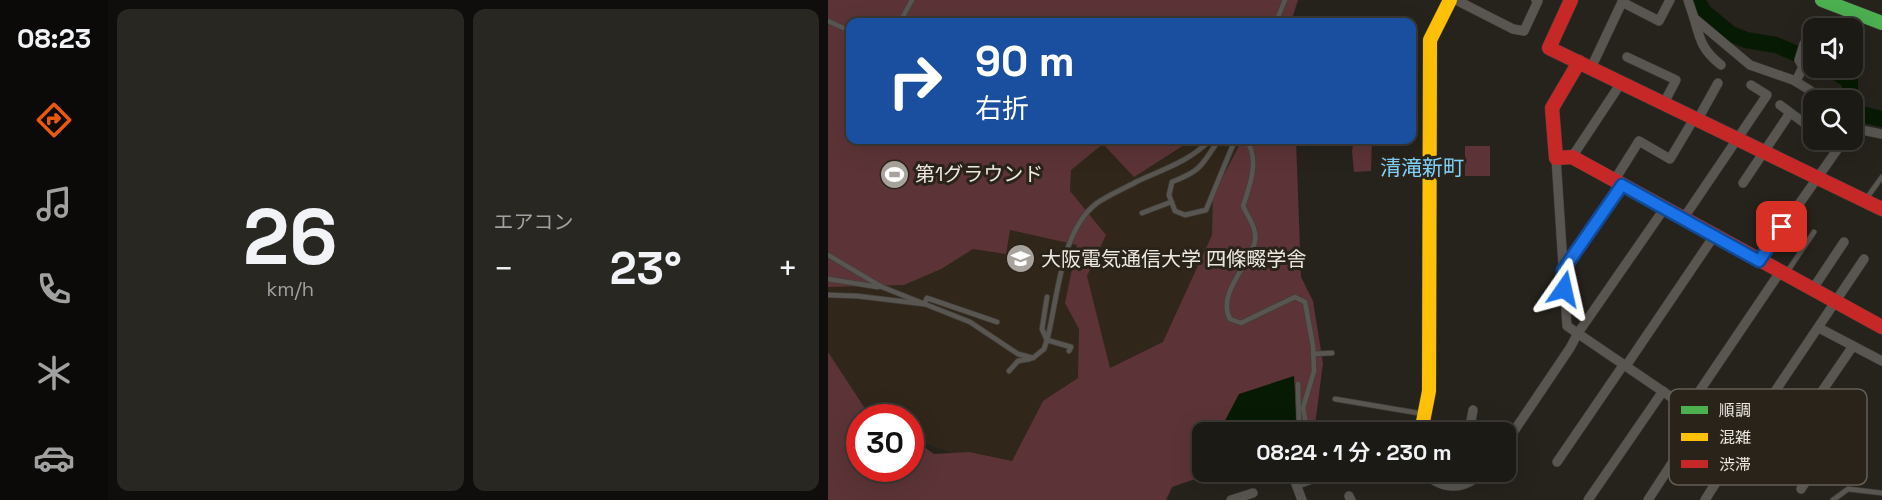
<!DOCTYPE html>
<html lang="ja">
<head>
<meta charset="utf-8">
<style>
  body { margin:0; font-family:"Space Grotesk","Noto Sans JP",sans-serif; background:#292722; color:#f1f3f6; height:100vh; display:flex; flex-direction:column; font-size:22px; white-space:nowrap }
  * { box-sizing:border-box; margin:0 }
  p { font-size:20px; color:#a0a1a0 }
  .icon { flex:none; width:33px; height:33px; fill:none; stroke:currentColor; stroke-width:2; stroke-linecap:round; stroke-linejoin:round }
  .map { position:relative; flex:1; overflow:hidden }
  .drawer { display:flex; flex-direction:column; gap:9px; padding:9px; background:#0f0e0c; width:720px }
  .drawer>* { flex:none }
  .top-card { position:absolute; left:18px; top:18px; width:570px; height:126px; border-radius:12px; box-shadow:0 6px 24px #0002,0 0 0 2px #3a3834; background:#1a4fa0; color:#fff; overflow:hidden }
  .controls { position:absolute; left:975px; top:18px; display:grid; gap:12px }
  .controls a { display:grid; place-items:center; width:60px; height:60px; border-radius:12px; background:#1c1a15; box-shadow:0 6px 24px #0002,0 0 0 2px #3a3834; font-size:30px }
  .speed { position:absolute; left:18px; top:404px; display:flex; gap:12px; font-size:30px; font-weight:700; text-align:center }
  .speed>* { display:grid; place-content:center; width:78px; height:78px; border-radius:50%; background:#1c1a15; box-shadow:0 6px 24px #0002,0 0 0 2px #3a3834; line-height:1 }
  .speed .limit { border:9px solid #d22; background:#fff; color:#111 }
  .pin { position:absolute; display:grid; place-items:center; width:51px; height:51px; color:#fff; margin:-26px; border-radius:12px; box-shadow:0 3px 9px #0006 }
  .me { position:absolute; width:66px; margin:-33px; rotate:11deg; stroke-linejoin:round; filter:drop-shadow(0 0 4px #0008) }
  .turn { display:flex; align-items:center; gap:21px; height:126px; padding:0 30px; font-size:27px }
  .turn .icon { width:78px; height:78px; stroke-width:2.5 }
  .turn b { display:block; font-size:42px; line-height:51px }
  .big { font-size:45px; font-weight:600; line-height:1.1 }
  .drawer .tile { flex:1; display:flex; flex-direction:column; justify-content:center; gap:9px; min-width:0; padding:0 21px; border-radius:12px; background:#292722 }
  .drawer .dial { align-items:center; gap:0 }
  .dial b { font-size:78px; line-height:1 }
  .heat { display:flex; justify-content:space-between; align-items:center; font-size:33px; direction:ltr }
  .drawer .tiles { flex:1; display:grid; gap:9px; grid-template-columns:repeat(2,1fr) }
  .trip { position:absolute; left:364px; top:422px; width:324px; height:60px; border-radius:12px; background:#1c1a15; box-shadow:0 6px 24px #0002,0 0 0 2px #3a3834; font-weight:600; line-height:60px; text-align:center }
  main { display:flex; flex:1; min-height:0 }
  .menu { display:flex; flex-direction:column; width:108px; justify-content:space-around; align-items:center; background:#0b0a08; color:#a0a1a0 }
  .menu .icon { width:42px; height:42px }
  .menu .active { color:#ea580c }
  .menu b { font-size:27px; color:#f1f3f6 }
  .map>svg:first-child { display:block }
</style>
</head>
<body>
<main>
<nav class="menu">
<b>08:23</b>
<svg class="icon active" aria-label="directions" viewBox="0 0 24 24"><path d="M12 3l9 9-9 9-9-9zM9 14v-3h6M13 9l2 2-2 2"/></svg>
<svg class="icon" aria-label="music" viewBox="0 0 24 24"><path d="M9 18V5l10-2v13"/><circle cx="6" cy="18" r="3"/><circle cx="16" cy="16" r="3"/></svg>
<svg class="icon" aria-label="phone" viewBox="0 0 24 24"><path d="M5 4h4l2 5-3 2q2 4 5 5l2-3 5 2v4C11 20 4 13 5 4z"/></svg>
<svg class="icon" aria-label="climate" viewBox="0 0 24 24"><path d="M12 3v18M4 7l16 10M4 17L20 7"/></svg>
<svg class="icon" aria-label="car" viewBox="0 0 24 24"><path d="M5 17H2v-5l4-1 3-4h7l3 4 3 1v5h-3M9 17h6M6 11h13"/><circle cx="7" cy="17" r="2"/><circle cx="17" cy="17" r="2"/></svg>
</nav>
<section class="drawer">
<div class="tiles">
<div class="tile dial"><b>26</b><p>km/h</p></div>
<div class="tile"><p>エアコン</p>
<div class="heat"><a>−</a><b class="big">23°</b><a>+</a></div>
</div>
</div>
</section>
<div class="map">
<svg width="1054" height="500" viewBox="0 0 1054 500">
  <rect width="100%" height="100%" fill="#26221c"/>
  <path fill="#302619" d="M0 15 22 140H429L346 352 170 470 83 438 82 417H32L0 389Z"/>
  <g fill="#5c3437">
    <path d="M0 0H470L463 22H22V140H364L306 177 275 144 243 170 242 191 278 235 259 276 282 368 335 342 384 235 385 196 414 140H468L473 277 485 301 495 363 487 425 489 432H375V471H400L379 475 344 487 338 500H0V352L36 407 51 417H32V468H82L83 438 106 454 141 452 184 461 215 401 250 378 251 329 237 303 249 245 182 230 178 254 145 249 113 269 76 285 0 287Z"/>
    <path d="M526 140H544L543 171 526 172 524 151Z"/>
    <rect x="637" y="146" width="25" height="30"/>
  </g>
  <path fill="#071a03" d="M466 376 469 428 459 432H391L411 394Z"/>
  <g fill="none" stroke-linecap="round" stroke-linejoin="round">
    <g stroke="#071a03" stroke-width="16">
      <path d="M869 0 876 12 903 34 918 40 948 45 986 61"/>
      <path d="M1001 68 1022 81V100"/>
      <path d="M1024 106 1030 113 1054 119"/>
    </g>
    <defs>
      <g id="lane">
        <path d="M0 21 22 31"/>
        <path d="M72 22 84 0"/>
        <path d="M448 22 457 0"/>
        <path d="M391 140C372 166 376 169 344 182L341 195 347 211 357 215 378 210 407 140"/>
        <path d="M418 140C432 158 422 186 415 206 420 217 429 228 427 241 423 264 388 293 402 319L413 323 467 297 477 302 485 346 486 371 475 408 479 429 487 432"/>
        <path d="M1038 199 1054 177"/>
        <path d="M314 213 343 202"/>
        <path d="M0 255 54 287 142 322 190 354 205 358 216 349 219 340C230 299 232 231 269 203 281 195 297 188 310 181 336 169 362 161 382 140"/>
        <path d="M959 272 986 232"/>
        <path d="M0 279 50 287"/>
        <path d="M0 295 29 296 96 304 99 298 169 322"/>
        <path d="M219 297 214 329 219 340 243 347 241 351"/>
        <path d="M485 354 504 353"/>
        <path d="M181 371 190 361 202 359"/>
        <path d="M470 384 471 423 479 429"/>
        <path d="M507 399 596 414"/>
        <path d="M468 487 482 482"/>
        <path d="M1005 500 1020 489 1054 493"/>
      </g>
      <g id="street">
        <path d="M628 0 685 29 696 31 710 1 708 0"/>
        <path d="M860 0 866 18 922 65 965 80 980 89 994 100"/>
        <path d="M794 2 831 21 842 0"/>
        <path d="M866 18C872 40 874 50 893 65"/>
        <path d="M1024 31 1033 15"/>
        <path d="M799 57 848 80 836 103"/>
        <path d="M763 68 795 0"/>
        <path d="M968 81 975 67 971 60 976 44H986"/>
        <path d="M952 105 983 128"/>
        <path d="M870 119 890 83"/>
        <path d="M1024 128 1054 134"/>
        <path d="M744 157 793 83"/>
        <path d="M728 158 739 326 912 444"/>
        <path d="M786 181 811 141 842 159 867 117"/>
        <path d="M915 183 962 113"/>
        <path d="M855 219 939 95 923 85"/>
        <path d="M931 261 1016 140"/>
        <path d="M735 270 794 185"/>
        <path d="M984 290 1016 242"/>
        <path d="M991 328 1054 361"/>
        <path d="M798 366 886 236"/>
        <path d="M860 408 952 272"/>
        <path d="M925 424 958 443 966 440 990 397 1025 346"/>
        <path d="M974 425 1022 455"/>
        <path d="M641 432 645 410"/>
        <path d="M678 443 742 348 750 333 836 209"/>
        <path d="M729 462 796 364"/>
        <path d="M463 471 474 500"/>
        <path d="M595 471C612 490 637 492 654 471"/>
        <path d="M630 485 632 471"/>
        <path d="M973 489 1002 443"/>
        <path d="M521 496 523 500"/>
        <path d="M403 500 425 493"/>
        <path d="M760 500 835 391"/>
        <path d="M820 500 874 417"/>
        <path d="M877 500 925 424 1036 259"/>
      </g>
      <path id="fast" d="M994 0 1054 23"/>
      <path id="slow" d="M593 432 601 391 602 40 622 0"/>
      <g id="jam">
        <path d="M743 0 721 48 1054 209"/>
        <path d="M751 62 724 108 728 158 744 157 1054 327"/>
      </g>
    </defs>
    <use href="#lane" stroke="#423f3b" stroke-width="6"/>
    <use href="#street" stroke="#423f3b" stroke-width="10"/>
    <use href="#fast" stroke="#423f3b" stroke-width="15"/>
    <use href="#slow" stroke="#423f3b" stroke-width="15"/>
    <use href="#jam" stroke="#423f3b" stroke-width="15"/>
    <use href="#lane" stroke="#595652" stroke-width="4.5"/>
    <use href="#street" stroke="#595652" stroke-width="9"/>
    <use href="#fast" stroke="#4caf50" stroke-width="14"/>
    <use href="#slow" stroke="#ffc107" stroke-width="14"/>
    <use href="#jam" stroke="#c62828" stroke-width="14"/>
  </g>
  <g fill="none" stroke-linecap="round" stroke-linejoin="round">
    <defs>
      <path id="route" d="M736 289 735 270 794 185 931 261 954 227"/>
    </defs>
    <use href="#route" stroke="#114b97" stroke-width="15"/>
    <use href="#route" stroke="#1a73e8" stroke-width="10"/>
  </g>
  <defs>
    <symbol id="stadium-disc" viewBox="-11 -11 22 22"><circle r="9.5" fill="#a7a39c" stroke="#292319"/><path d="M0-5a6.5 5 0 1 0 0 10a6.5 5 0 1 0 0-10ZM-3.5-1.8h7v3.6h-7Z" fill="#fff"/></symbol>
    <symbol id="university-disc" viewBox="-11 -11 22 22"><circle r="9.5" fill="#a7a39c" stroke="#292319"/><path d="M0-5L7-2L0 1L-7-2ZM-4 1L0 2.5L4 1V4Q0 6-4 4Z" fill="#fff"/></symbol>
  </defs>
  <g fill-rule="evenodd">
    <use href="#stadium-disc" x="50" y="158" width="33" height="33"/>
    <use href="#university-disc" x="176" y="242" width="33" height="33"/>
  </g>
  <g text-anchor="middle" dominant-baseline="central" stroke-width="6" stroke-linejoin="round" paint-order="stroke">
    <g font-size="20" fill="#ece8e1" stroke="#292319" text-anchor="start">
      <text x="87" y="174">第1グラウンド</text>
      <text x="213" y="259">大阪電気通信大学 四條畷学舎</text>
    </g>
    <g font-size="21" fill="#7fd2fc" stroke="#292319">
      <text x="594" y="167">清滝新町</text>
    </g>
  </g>
  <rect x="841" y="389" width="198" height="96" rx="9" fill="#292319" stroke="#645e55" stroke-width="1.5"/>
  <rect x="853" y="406" width="27" height="8" fill="#4caf50"/>
  <rect x="853" y="433" width="27" height="8" fill="#ffc107"/>
  <rect x="853" y="460" width="27" height="8" fill="#c62828"/>
  <g font-size="16" fill="#ece8e1">
    <text x="891" y="416">順調</text>
    <text x="891" y="443">混雑</text>
    <text x="891" y="470">渋滞</text>
  </g>
</svg>
<div class="controls">
<a><svg class="icon" aria-label="sound" viewBox="0 0 24 24"><path d="M4 9h4l5-4v14l-5-4H4zM17 9q2 3 0 6"/></svg></a>
<a><svg class="icon" aria-label="search" viewBox="0 0 24 24"><circle cx="10" cy="10" r="6"/><path d="M15 15l6 6"/></svg></a>
</div>
<div class="speed"><div class="limit">30</div></div>
<div class="pin" style="left:954px;top:227px;background:#d93025"><svg class="icon" aria-label="arrive" viewBox="0 0 24 24"><path d="M6 21V4h12l-3 4 3 4H6"/></svg></div>
<svg class="me" style="left:736px;top:289px" viewBox="-20 -20 40 40"><path d="M0-17L14 15 0 8-14 15z" fill="#1a73e8" stroke="#fff" stroke-width="4"/></svg>
<div class="trip">08:24 · 1 分 · 230 m</div>
<div class="top-card">
<div class="turn"><svg class="icon" aria-label="right" viewBox="0 0 24 24"><path d="M7 20v-9h11M14 6l5 5-5 5"/></svg><div><b>90 m</b>右折</div></div>
</div>
</div>
</main>
</body>
</html>
